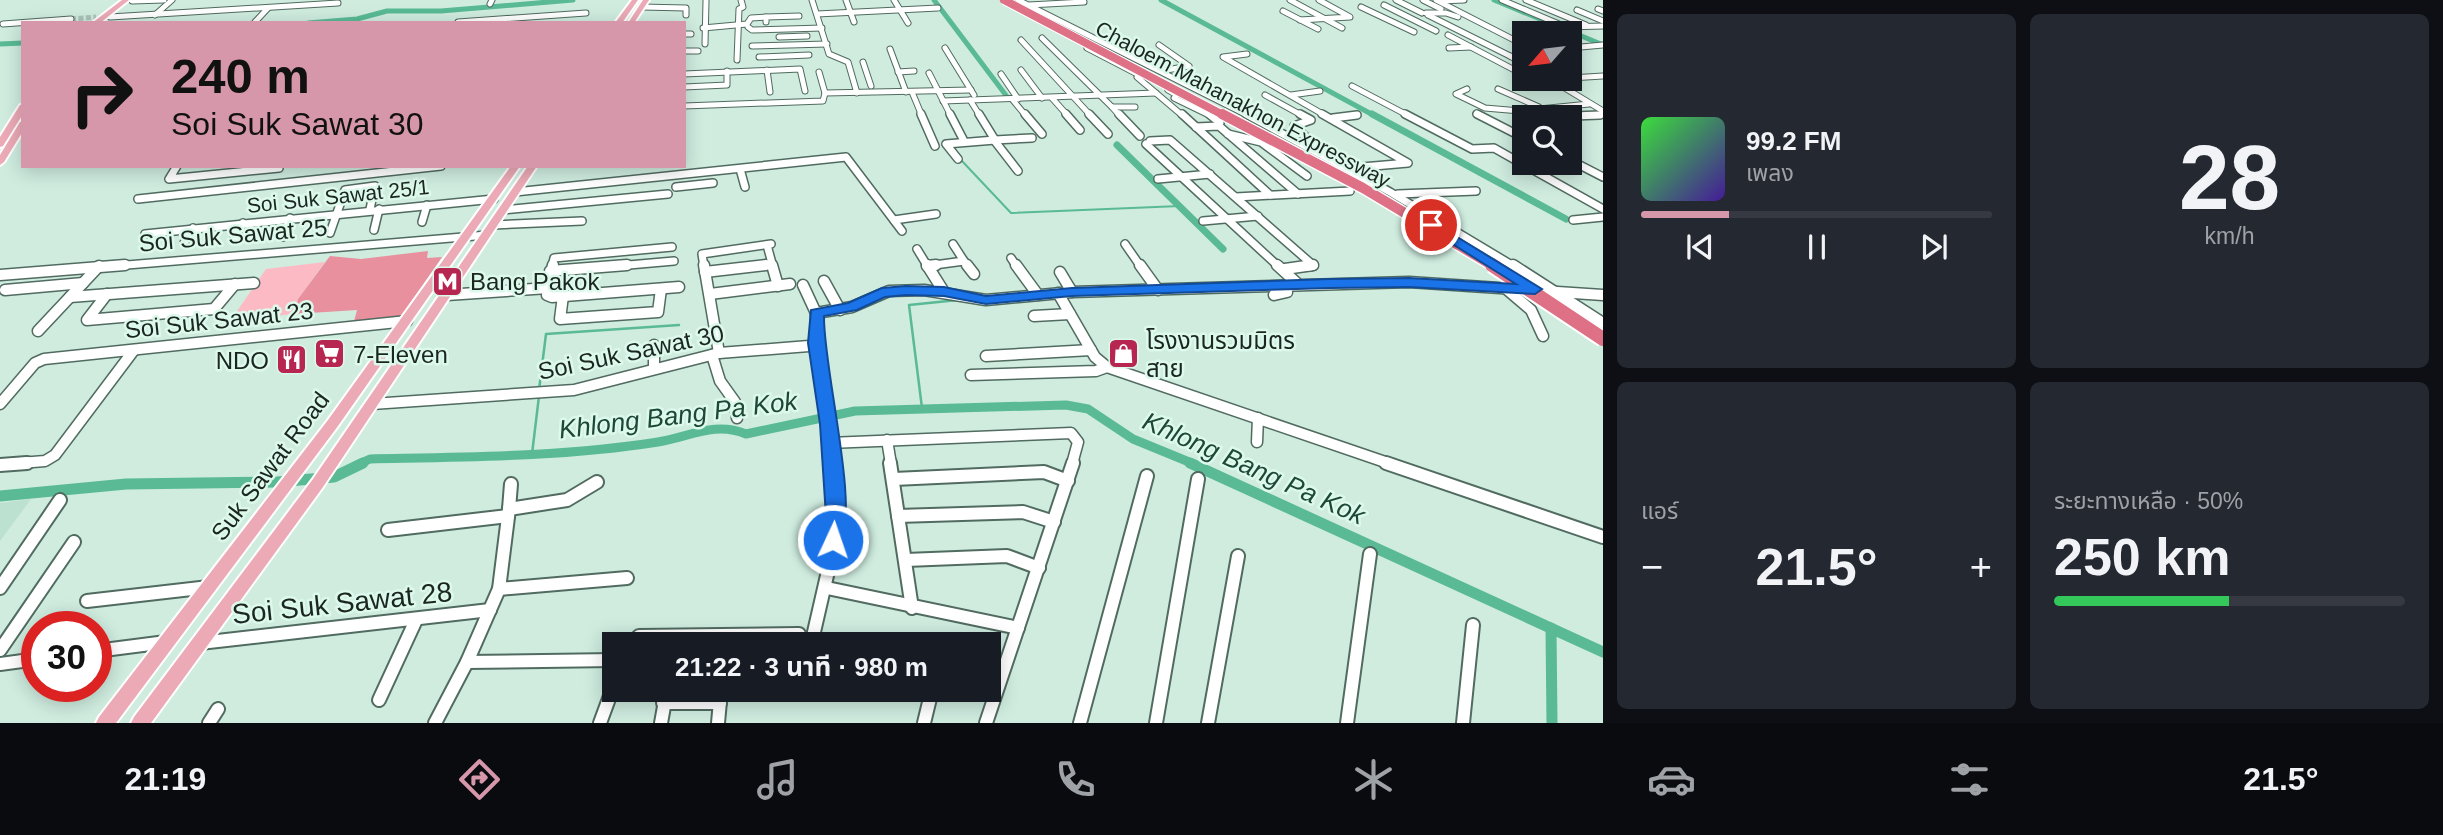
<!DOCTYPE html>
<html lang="th">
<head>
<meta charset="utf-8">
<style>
  body { margin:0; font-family:Helvetica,"Noto Sans Thai",sans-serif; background:#242831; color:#f1f3f6; height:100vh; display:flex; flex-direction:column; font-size:26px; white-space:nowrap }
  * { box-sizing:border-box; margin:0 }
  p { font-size:23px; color:#9ea1a6 }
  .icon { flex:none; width:38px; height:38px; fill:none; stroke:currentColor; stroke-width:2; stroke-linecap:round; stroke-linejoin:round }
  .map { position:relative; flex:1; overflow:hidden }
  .side { display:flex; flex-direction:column; gap:14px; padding:14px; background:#0d0f14; width:840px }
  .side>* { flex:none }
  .banner { position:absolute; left:21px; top:21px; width:665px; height:147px; border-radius:0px; box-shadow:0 4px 18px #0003; background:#d697ab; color:#111; overflow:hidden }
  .needle { width:46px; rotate:242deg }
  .fabs { position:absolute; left:1512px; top:21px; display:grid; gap:14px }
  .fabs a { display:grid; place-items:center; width:70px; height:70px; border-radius:0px; background:#171b24; box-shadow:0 4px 18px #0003; font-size:35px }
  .speed { position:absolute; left:21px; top:611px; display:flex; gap:14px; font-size:35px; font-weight:700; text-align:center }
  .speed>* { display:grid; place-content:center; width:91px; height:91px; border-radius:50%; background:#171b24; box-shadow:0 4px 18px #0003; line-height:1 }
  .speed .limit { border:10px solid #d22; background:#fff; color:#111 }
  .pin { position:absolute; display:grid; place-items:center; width:60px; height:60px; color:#fff; margin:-30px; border:4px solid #fff; border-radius:50%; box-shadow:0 2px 7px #0007 }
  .me { position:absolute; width:77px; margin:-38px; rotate:3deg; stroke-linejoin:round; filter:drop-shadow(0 0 5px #0008) }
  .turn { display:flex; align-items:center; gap:24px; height:147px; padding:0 35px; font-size:32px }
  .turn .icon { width:91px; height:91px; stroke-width:2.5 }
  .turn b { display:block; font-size:49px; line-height:60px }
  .big { font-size:52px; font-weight:700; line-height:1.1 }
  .side .widget { flex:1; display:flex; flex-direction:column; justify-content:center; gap:10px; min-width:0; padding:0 24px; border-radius:10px; background:#242831 }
  .side .dial { align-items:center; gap:0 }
  .dial b { font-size:91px; line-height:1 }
  .song { display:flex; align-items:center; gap:21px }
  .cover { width:84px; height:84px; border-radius:10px; background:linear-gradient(135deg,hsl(120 70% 55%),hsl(260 70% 35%)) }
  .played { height:7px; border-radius:4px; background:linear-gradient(90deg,#d697ab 25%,#363941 25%) }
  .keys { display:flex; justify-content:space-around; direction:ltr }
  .heat { display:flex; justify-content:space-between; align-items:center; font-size:38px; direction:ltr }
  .charge { height:10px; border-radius:5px; background:linear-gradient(90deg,#34c759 50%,#363941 0) }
  .side .tiles { flex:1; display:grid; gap:14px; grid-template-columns:repeat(2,1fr) }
  .trip { position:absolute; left:602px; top:632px; width:399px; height:70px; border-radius:0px; background:#171b24; box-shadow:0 4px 18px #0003; font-weight:700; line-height:70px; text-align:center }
  .tabs { display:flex; height:112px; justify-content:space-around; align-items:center; background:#090b0e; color:#9ea1a6 }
  .tabs .icon { width:49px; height:49px }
  .tabs .selected { color:#d697ab }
  .tabs b { font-size:32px; color:#f1f3f6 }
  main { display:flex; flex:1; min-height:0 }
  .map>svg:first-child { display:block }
</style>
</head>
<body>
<main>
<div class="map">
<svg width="1603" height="723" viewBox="0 0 1603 723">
  <rect width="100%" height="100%" fill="#cfecdf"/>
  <path fill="#bce1d1" d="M31 499 0 541V503Z"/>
  <path fill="#fcbbc4" d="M325 262 298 299 294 314 231 320 266 269Z"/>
  <path fill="#e8909e" d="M428 251 427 258 442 257 400 318 353 325 357 310 294 314 298 299 330 256 361 259Z"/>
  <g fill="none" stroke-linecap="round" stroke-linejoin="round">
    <path stroke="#59ba95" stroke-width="2" d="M962 161 1011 213 1180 206"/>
    <g stroke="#59ba95" stroke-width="2.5">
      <path d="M539 390 546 334 679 325"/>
      <path d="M922 408 909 305 958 300"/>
      <path d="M532 454 539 396"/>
    </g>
    <g stroke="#59ba95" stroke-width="5">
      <path d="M934 0 1008 98"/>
      <path d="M1161 0 1375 116"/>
      <path d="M1494 0 1603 45"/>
      <path d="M308 23 357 19 387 11H441L573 0"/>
      <path d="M0 44 23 43"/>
    </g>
    <g stroke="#59ba95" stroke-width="7">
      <path d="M1372 114 1566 219"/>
      <path d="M1117 145 1223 249"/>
    </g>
    <path stroke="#59ba95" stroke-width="9" d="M359 464 370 459C466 457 563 457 658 442 690 437 714 421 746 434L855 411 1066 405 1088 409 1133 439 1194 464"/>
    <g stroke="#59ba95" stroke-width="11">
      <path d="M1190 463 1603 652"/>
      <path d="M0 496 126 484 277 482 334 477 363 463"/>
      <path d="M1551 628 1552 723"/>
    </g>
    <path stroke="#abc4b9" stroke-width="5" stroke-dasharray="5 2.5" stroke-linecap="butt" d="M71 19 96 17"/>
    <defs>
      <g id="minor-far3">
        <path d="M812 0 829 54 848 62 857 93"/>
        <path d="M846 0 854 22"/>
        <path d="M894 0 908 23"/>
        <path d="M1018 0 1249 116"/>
        <path d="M1290 0 1342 28"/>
        <path d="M1396 0 1422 13"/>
        <path d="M1423 0 1441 9"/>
        <path d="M1436 0 1524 45"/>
        <path d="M1502 0 1566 27 1603 26"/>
        <path d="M1526 0 1586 25"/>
        <path d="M132 1 164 0"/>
        <path d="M1440 1 1464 0"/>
        <path d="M490 4 492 0"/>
        <path d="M1029 5 1084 2"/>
        <path d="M1384 5 1436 31"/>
        <path d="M641 7 686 8V15"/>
        <path d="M1361 7 1414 32"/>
        <path d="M1598 9 1603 11"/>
        <path d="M1577 10 1603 21"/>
        <path d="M1283 11 1318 29"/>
        <path d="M1426 13H1446L1458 17"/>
        <path d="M817 14 938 8"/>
        <path d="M155 15 172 0"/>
        <path d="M1428 15 1510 56"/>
        <path d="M110 17 338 3"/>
        <path d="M1300 20 1350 17 1319 0"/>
        <path d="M255 22 268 8"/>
        <path d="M458 22 586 13"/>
        <path d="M766 22V17L799 16"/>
        <path d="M3 24 71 19"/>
        <path d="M748 27 752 30 822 28"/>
        <path d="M703 28 747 24 751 18 766 17"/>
        <path d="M684 34H691"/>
        <path d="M1448 35 1524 75"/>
        <path d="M779 37 807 36"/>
        <path d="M1042 38 1112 107H1135"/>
        <path d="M1021 40 1091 116"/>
        <path d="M705 44 706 1"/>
        <path d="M1159 45 1189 66 1161 71"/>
        <path d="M752 46 827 44"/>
        <path d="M945 48 974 95"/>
        <path d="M1087 48 1139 75"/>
        <path d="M1449 48 1471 47"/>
        <path d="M1570 48 1603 45"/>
        <path d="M890 49 906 92"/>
        <path d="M684 51H698"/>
        <path d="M1247 54 1223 57 1326 116"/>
        <path d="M759 57 809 55"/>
        <path d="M737 60 739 9 743 7 741 0"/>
        <path d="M863 62 871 86"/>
        <path d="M1524 62 1510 56 1524 64"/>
        <path d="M767 70 770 92"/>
        <path d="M1021 70 1042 98"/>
        <path d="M898 72 914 71"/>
        <path d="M929 73 951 116"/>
        <path d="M684 74 800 69 805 91"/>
        <path d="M1001 74 1018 99"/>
        <path d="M1137 77 1183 116"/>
        <path d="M1570 78 1603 76"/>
        <path d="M1533 79 1554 82"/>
        <path d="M1550 79 1603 111"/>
        <path d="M1352 86 1409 116"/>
        <path d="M684 87 727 85V71"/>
        <path d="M1467 89 1456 94 1485 108 1520 111"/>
        <path d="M1498 89 1539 107"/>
        <path d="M1168 90 1177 95 1174 98 1211 116"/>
        <path d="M912 92 922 116"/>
        <path d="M825 93 971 90"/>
        <path d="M1265 95 1303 116"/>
        <path d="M1291 95 1320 91"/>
        <path d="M1052 98 1068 116"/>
        <path d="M1012 99 1026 116"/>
        <path d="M970 100 980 116"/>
        <path d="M943 101 1156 93"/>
        <path d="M684 106 823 101 825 93 819 72"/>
        <path d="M1112 107 1120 116"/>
        <path d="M1477 114 1480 116"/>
        <path d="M1351 116 1357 115"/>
        <path d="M1530 116 1520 111 1589 104"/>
        <path d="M1580 116 1600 115"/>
      </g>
      <g id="minor-far2">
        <path d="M921 114 935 146"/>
        <path d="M950 114 964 141"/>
        <path d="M979 114 995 140 1032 138"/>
        <path d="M1025 114 1042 134"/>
        <path d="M1066 114 1080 130"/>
        <path d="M1089 114 1108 134"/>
        <path d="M1119 114 1140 136"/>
        <path d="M1182 114 1270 195"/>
        <path d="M1209 114 1220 123 1219 126"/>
        <path d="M1246 114 1390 192 1515 267"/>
        <path d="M1300 114 1311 120 1294 126 1319 149"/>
        <path d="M1322 114 1408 163 1351 168"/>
        <path d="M1405 114 1472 149 1494 148 1603 209"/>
        <path d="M1477 114 1524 138"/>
        <path d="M1527 114 1533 117"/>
        <path d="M1573 116 1600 115"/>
        <path d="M1333 118 1357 115"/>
        <path d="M1196 127 1219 126 1298 194"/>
        <path d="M1228 134 1261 142 1307 176"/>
        <path d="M994 140 1018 171"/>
        <path d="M1150 141 1170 140 1314 266 1309 267"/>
        <path d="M1146 144 1279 267"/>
        <path d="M958 159 946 144 995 140"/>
        <path d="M1570 160 1603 177"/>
        <path d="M177 166 169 179 279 168"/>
        <path d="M740 169 745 187"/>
        <path d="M1158 179 1210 174"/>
        <path d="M676 187 713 183"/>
        <path d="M515 192 846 157 902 231"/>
        <path d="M1398 194 1476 191"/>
        <path d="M1236 197 1350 191"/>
        <path d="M138 199 441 166"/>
        <path d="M503 210 668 194"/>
        <path d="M894 220 936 214"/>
        <path d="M1573 220 1603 217"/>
        <path d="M1203 221 1258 216"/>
        <path d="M422 222 427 205"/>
        <path d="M493 225 582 221"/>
        <path d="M374 230 379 209"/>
        <path d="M330 233 345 190 375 186 370 209"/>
        <path d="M145 234 494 199"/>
        <path d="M283 237 290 218"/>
        <path d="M234 239 243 223"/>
        <path d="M184 243 193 228"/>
        <path d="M953 244 964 261"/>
        <path d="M1125 244 1141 267"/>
        <path d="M767 245 773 267"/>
        <path d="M917 249 928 267"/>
        <path d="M1011 258 1017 267"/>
        <path d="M927 266 964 261 968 267"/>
        <path d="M103 267 487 235"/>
        <path d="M552 267 554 258 672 247"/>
        <path d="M606 267 674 261"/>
        <path d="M704 267 702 254 771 244"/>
        <path d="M751 267 772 264"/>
      </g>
      <g id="minor-far1">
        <path d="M704 265 719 353"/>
        <path d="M772 265 778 286"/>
        <path d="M927 265 944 292"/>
        <path d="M967 265 974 274"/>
        <path d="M1016 265 1038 295"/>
        <path d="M1140 265 1158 290"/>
        <path d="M1277 265 1299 285"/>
        <path d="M1513 265 1603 323"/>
        <path d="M927 266 936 265"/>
        <path d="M1285 269 1313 265"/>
        <path d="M550 271 627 265"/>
        <path d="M705 272 766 265"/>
        <path d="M1060 272 1072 292"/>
        <path d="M0 275 125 265"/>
        <path d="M824 281 840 310"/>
        <path d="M803 285 816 313"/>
        <path d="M1504 287 1531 310 1543 336"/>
        <path d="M548 288 553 265"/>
        <path d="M548 288 547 295 552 297 679 287"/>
        <path d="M5 290 83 283"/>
        <path d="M1058 293 1095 357 1107 367 1391 464"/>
        <path d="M107 294 87 320 214 309 235 284"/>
        <path d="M710 294 790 284"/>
        <path d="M447 295 548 288"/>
        <path d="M1274 295 1287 292 1286 285"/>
        <path d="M563 296 560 319 658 312 661 289"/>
        <path d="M70 297 254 283"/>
        <path d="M1034 316 1070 314"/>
        <path d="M38 331 99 266"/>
        <path d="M816 343 833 464"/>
        <path d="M654 345V369"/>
        <path d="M712 355 720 381 735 402 737 418"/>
        <path d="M986 356 1091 350"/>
        <path d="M971 375 1096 371 1107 367"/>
        <path d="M0 404 35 363 44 359 407 321"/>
        <path d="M372 404 574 390 719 353 809 346 816 343V313L852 307 889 291 924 290 986 300 1072 292 1409 282 1603 295"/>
        <path d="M887 440 891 464"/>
        <path d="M1257 442 1258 418"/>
        <path d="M829 443 1071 433 1078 442 1072 464"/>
        <path d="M8 464 45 461 55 455 134 350"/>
      </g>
      <g id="minor">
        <path d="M890 463 912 608"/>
        <path d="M1386 463 1603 537"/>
        <path d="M0 465 27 463"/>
        <path d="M894 479 1044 472 1068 481"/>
        <path d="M509 509 511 484"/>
        <path d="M898 516 1023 512 1054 522"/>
        <path d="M388 530 508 516"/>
        <path d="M906 560 1007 556 1039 568"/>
        <path d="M0 588 60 500"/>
        <path d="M827 588 1018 628"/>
        <path d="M499 589 627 578"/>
        <path d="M87 601 209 587"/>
        <path d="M814 632 834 545 833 463"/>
        <path d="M200 643 490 610"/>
        <path d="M632 644 639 636 799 634"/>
        <path d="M0 650 74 542"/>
        <path d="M96 651 166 642"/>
        <path d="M467 662 614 660"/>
        <path d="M0 664 37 659"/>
        <path d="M379 700 416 620"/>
        <path d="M663 703H720"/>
        <path d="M209 723 218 709"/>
        <path d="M435 723 467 662 499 589 509 509 567 500 597 482"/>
        <path d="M600 723 614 685"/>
        <path d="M661 723 667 690"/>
        <path d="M718 723 721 690"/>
        <path d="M924 723 932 690"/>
        <path d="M986 723 1073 463"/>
        <path d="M1080 723 1147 476"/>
        <path d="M1156 723 1198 479"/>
        <path d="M1208 723 1238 556"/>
        <path d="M1347 723 1370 554"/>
        <path d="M1463 723 1473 625"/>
      </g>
      <g id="major">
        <path d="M122 0H129L100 23H92Z"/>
        <path d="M632 0H638L622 23H615Z"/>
        <path d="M643 0H649L634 23H628Z"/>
        <path d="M20 105H23V114L3 146 0 147V137Z"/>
        <path d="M20 122H23V131L4 162 0 165V155Z"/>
        <path d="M511 166H520L338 426 116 723H96L99 717 328 420Z"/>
        <path d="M528 166H537L323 487 151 723H131L134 717 313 479Z"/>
      </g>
    </defs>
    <use href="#minor-far3" stroke="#516b60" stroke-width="7"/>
    <use href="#minor-far2" stroke="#516b60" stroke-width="10"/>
    <use href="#minor-far1" stroke="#516b60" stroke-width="13"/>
    <use href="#minor" stroke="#516b60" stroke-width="16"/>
    <use href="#major" stroke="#fff" stroke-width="4"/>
    <use href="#minor-far3" stroke="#fff" stroke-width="5"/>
    <use href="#minor-far2" stroke="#fff" stroke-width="7"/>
    <use href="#minor-far1" stroke="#fff" stroke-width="10"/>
    <use href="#minor" stroke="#fff" stroke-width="12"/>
    <use href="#major" fill="#ebaab6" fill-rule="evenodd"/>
    <defs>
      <path id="highway-bridge-far2" d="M1004 0 1225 116"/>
      <path id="highway-bridge-far1" d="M1222 114 1363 188 1495 267"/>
      <path id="highway-bridge" d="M1492 265 1603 339"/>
    </defs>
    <use href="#highway-bridge-far2" stroke="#fff" stroke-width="10" stroke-linecap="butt"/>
    <use href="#highway-bridge-far1" stroke="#fff" stroke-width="13" stroke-linecap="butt"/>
    <use href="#highway-bridge" stroke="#fff" stroke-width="18" stroke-linecap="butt"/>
    <use href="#highway-bridge-far2" stroke="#de7186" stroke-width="8"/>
    <use href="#highway-bridge-far1" stroke="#de7186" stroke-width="10"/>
    <use href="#highway-bridge" stroke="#de7186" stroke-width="14"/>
  </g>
  <path fill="#1a73e8" stroke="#114b97" stroke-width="2" d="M1431 221 1542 289 1535 294 1409 287 1330 288 1072 296 986 304 944 296 906 295 885 297 857 310 824 316C823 368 860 507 840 546H826L823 540 826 516 820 424 808 343 811 310 848 303 882 288 906 286 944 287 986 296 1072 288 1330 279 1409 278 1516 284 1427 228V222Z"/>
  <defs>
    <symbol id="metro-square" viewBox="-11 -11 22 22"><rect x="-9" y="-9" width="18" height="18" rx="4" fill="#b62650" stroke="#dcf9ec"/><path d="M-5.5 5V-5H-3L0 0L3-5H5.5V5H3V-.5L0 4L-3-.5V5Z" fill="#fff"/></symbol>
    <symbol id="supermarket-square" viewBox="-11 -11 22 22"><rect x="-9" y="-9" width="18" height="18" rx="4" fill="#b62650" stroke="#dcf9ec"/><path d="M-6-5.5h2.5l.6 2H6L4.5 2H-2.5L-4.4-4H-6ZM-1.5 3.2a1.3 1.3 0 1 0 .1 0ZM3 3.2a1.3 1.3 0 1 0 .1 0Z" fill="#fff"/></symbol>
    <symbol id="shop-square" viewBox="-11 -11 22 22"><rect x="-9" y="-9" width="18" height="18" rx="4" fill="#b62650" stroke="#dcf9ec"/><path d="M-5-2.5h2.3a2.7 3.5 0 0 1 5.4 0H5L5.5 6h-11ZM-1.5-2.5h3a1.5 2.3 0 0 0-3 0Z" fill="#fff"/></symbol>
    <symbol id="restaurant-square" viewBox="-11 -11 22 22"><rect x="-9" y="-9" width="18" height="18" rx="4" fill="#b62650" stroke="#dcf9ec"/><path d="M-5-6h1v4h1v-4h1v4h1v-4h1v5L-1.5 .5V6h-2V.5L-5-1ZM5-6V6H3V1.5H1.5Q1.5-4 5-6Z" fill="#fff"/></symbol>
  </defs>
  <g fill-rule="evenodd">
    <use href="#metro-square" x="430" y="264" width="35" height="35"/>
    <use href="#supermarket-square" x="312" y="336" width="35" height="35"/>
    <use href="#shop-square" x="1106" y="336" width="35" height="35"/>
    <use href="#restaurant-square" x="274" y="342" width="35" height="35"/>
  </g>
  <g text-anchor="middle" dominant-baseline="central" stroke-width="5" stroke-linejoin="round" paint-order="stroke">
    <g font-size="21" fill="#1b2621" stroke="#dcf9ec">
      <text transform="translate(1243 104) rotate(28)">Chaloem Mahanakhon Expressway</text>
      <text transform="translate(338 196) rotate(-6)">Soi Suk Sawat 25/1</text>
    </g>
    <g font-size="24" fill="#1b2621" stroke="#dcf9ec">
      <text transform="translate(233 235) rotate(-5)">Soi Suk Sawat 25</text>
      <text transform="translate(219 320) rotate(-6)">Soi Suk Sawat 23</text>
      <text transform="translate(631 352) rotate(-12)">Soi Suk Sawat 30</text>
      <text transform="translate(270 466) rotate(-53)">Suk Sawat Road</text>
    </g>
    <g font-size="24" fill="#1b2621" stroke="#dcf9ec" text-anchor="start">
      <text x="470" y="281">Bang Pakok</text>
      <text x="1146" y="340">โรงงานรวมมิตร<tspan x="1146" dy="28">สาย</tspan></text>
      <text x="353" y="354">7-Eleven</text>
      <text x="269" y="360" text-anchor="end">NDO</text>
    </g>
    <g font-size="26" font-style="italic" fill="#1d4737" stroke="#dcf9ec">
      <text transform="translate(678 415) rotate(-7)">Khlong Bang Pa Kok</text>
      <text transform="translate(1254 468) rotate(24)">Khlong Bang Pa Kok</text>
    </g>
    <g font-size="28" fill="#1b2621" stroke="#dcf9ec">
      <text transform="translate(342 603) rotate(-6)">Soi Suk Sawat 28</text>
    </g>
  </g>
</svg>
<div class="fabs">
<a><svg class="needle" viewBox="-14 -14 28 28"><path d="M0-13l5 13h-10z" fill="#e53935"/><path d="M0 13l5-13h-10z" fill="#9ea1a6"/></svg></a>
<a><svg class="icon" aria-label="search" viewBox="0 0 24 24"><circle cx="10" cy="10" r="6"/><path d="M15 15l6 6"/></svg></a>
</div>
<div class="speed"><div class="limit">30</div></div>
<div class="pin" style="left:1431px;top:225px;background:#d93025"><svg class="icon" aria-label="arrive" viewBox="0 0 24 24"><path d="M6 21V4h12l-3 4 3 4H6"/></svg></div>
<svg class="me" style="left:833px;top:540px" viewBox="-20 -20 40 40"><circle r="17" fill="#1a73e8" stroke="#fff" stroke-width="3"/><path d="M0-11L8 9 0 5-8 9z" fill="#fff"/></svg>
<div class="trip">21:22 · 3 นาที · 980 m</div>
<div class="banner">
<div class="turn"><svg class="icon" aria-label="right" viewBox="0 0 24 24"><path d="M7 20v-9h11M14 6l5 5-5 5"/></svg><div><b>240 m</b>Soi Suk Sawat 30</div></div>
</div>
</div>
<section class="side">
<div class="tiles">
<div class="widget">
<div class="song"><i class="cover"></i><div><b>99.2 FM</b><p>เพลง</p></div></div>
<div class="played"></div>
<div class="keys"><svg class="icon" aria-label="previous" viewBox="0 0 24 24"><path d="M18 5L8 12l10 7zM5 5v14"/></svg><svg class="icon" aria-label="pause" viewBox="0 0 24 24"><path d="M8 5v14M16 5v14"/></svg><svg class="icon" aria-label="next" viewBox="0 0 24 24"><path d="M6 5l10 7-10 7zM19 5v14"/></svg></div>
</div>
<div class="widget dial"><b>28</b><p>km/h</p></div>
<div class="widget"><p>แอร์</p>
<div class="heat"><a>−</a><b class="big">21.5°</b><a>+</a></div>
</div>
<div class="widget"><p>ระยะทางเหลือ · 50%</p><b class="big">250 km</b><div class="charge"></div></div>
</div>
</section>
</main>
<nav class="tabs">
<b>21:19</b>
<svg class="icon selected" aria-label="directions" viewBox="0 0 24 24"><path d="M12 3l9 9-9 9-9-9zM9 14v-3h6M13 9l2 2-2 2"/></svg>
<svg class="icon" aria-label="music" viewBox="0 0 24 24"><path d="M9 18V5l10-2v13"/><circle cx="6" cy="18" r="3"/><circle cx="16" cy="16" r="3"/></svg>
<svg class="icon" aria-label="phone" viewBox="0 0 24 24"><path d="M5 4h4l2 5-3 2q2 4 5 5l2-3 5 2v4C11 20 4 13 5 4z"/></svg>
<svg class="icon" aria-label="climate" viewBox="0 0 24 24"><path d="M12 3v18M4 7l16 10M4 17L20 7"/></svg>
<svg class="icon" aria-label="car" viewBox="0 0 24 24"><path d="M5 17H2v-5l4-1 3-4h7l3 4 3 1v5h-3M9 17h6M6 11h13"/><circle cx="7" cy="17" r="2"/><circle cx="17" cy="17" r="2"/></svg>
<svg class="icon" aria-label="filters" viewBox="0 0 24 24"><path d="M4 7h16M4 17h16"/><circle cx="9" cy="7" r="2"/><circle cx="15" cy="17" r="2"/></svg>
<b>21.5°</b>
</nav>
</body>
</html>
